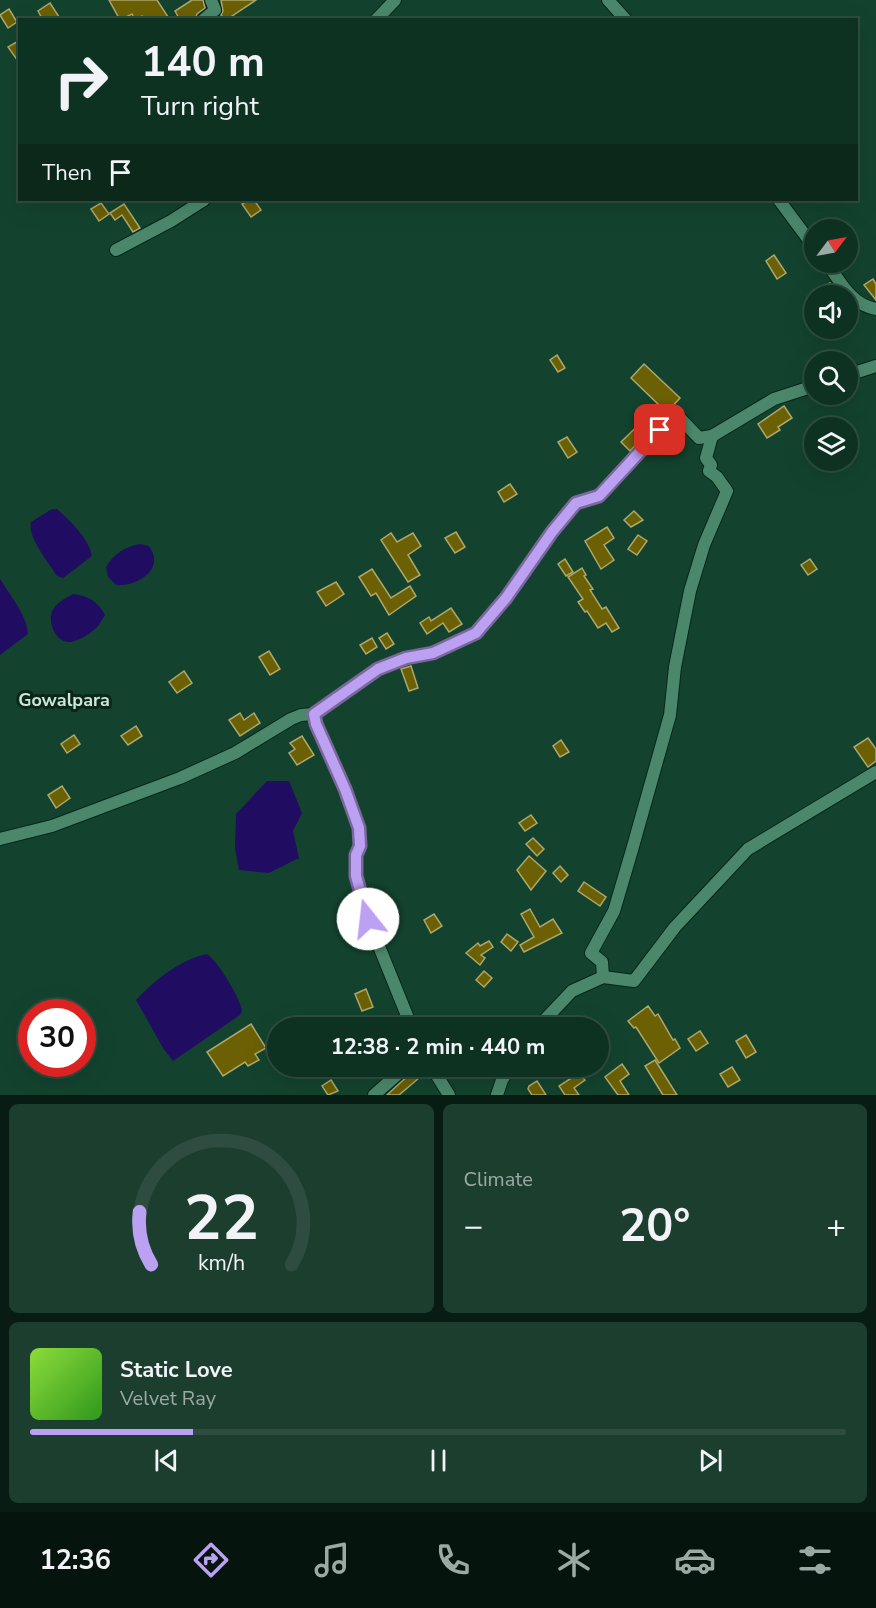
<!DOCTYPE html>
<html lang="en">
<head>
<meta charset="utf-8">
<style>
  body { margin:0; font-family:"Nunito Sans",sans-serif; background:#1c3e2f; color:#f1f3f6; height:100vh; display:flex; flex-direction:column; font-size:22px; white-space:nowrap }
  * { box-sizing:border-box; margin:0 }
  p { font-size:20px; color:#9baaa5 }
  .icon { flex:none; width:33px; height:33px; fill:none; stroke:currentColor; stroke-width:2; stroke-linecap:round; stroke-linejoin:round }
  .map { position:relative; height:1095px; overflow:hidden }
  .side { display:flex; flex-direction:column; gap:9px; padding:9px; background:#081c13; flex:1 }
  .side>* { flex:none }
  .top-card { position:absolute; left:18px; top:18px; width:840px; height:183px; border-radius:0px; box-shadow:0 6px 24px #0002,0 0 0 2px #2e4d40; background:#0e3222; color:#f1f3f6; overflow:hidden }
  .needle { width:39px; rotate:58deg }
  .buttons { position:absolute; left:804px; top:219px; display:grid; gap:12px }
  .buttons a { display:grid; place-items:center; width:54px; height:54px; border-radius:50%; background:#0e3222; box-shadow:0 6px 24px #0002,0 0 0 2px #2e4d40; font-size:30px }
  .speed { position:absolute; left:18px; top:999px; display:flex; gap:12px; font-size:30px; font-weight:700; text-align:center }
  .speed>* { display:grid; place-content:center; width:78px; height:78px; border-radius:50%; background:#0e3222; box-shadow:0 6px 24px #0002,0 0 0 2px #2e4d40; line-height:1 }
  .speed .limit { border:9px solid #d22; background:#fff; color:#111 }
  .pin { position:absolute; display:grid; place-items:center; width:51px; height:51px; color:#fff; margin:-26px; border-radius:12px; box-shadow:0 3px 9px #0006 }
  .me { position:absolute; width:66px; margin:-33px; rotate:344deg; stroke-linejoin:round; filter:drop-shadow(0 0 4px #0008) }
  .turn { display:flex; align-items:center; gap:21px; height:126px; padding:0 24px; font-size:27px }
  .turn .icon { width:78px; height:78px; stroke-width:2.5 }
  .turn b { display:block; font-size:42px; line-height:51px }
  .then { display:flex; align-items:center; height:57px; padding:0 24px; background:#0003; gap:12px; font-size:22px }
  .big { font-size:45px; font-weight:700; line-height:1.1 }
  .side .widget { flex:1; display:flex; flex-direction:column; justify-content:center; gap:9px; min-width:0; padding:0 21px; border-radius:9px; background:#1c3e2f }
  .side .dial { align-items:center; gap:0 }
  .dial svg { height:156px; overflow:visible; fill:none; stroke:#2e4d40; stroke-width:7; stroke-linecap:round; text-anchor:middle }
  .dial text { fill:#f1f3f6; stroke:none }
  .song { display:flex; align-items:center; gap:18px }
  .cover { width:72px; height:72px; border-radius:9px; background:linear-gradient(135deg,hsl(90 70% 55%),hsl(110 70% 35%)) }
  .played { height:6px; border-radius:3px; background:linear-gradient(90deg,#bca0f2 20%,#2e4d40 20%) }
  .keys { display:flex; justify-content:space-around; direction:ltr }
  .heat { display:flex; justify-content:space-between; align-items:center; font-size:33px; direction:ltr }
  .side .tiles { flex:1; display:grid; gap:9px; grid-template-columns:1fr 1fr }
  .widget:last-child { grid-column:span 2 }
  .trip { position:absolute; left:267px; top:1017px; width:342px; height:60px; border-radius:30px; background:#0e3222; box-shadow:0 6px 24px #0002,0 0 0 2px #2e4d40; font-weight:700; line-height:60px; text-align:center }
  .dock { display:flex; height:96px; justify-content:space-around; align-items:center; background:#06140e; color:#9baaa5 }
  .dock .icon { width:42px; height:42px }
  .dock .on { color:#bca0f2 }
  .dock b { font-size:27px; color:#f1f3f6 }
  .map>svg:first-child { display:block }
</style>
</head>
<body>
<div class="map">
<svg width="876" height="1095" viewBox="0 0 876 1095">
  <rect width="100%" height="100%" fill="#13432e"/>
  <g fill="#200d61">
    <path d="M52 509H57C71 522 88 537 92 556L63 578 57 576C49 563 27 537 31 522Z"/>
    <path d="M140 544 149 546C166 569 137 587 116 585L108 577 106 567C114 554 124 547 140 544Z"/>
    <path d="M0 579C10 595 27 615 28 634L0 655Z"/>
    <path d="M73 594C87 595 99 602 105 615 102 619 100 624 97 627 92 633 76 643 68 642 54 641 46 618 54 608 58 602 66 598 73 594Z"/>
    <path d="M267 781H289L302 813 293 831 299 858 269 873 239 870 235 848 236 814Z"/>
    <path d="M207 954C218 961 240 998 242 1011L240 1015 173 1061 163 1048 136 1000C155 980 179 960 207 954Z"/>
  </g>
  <g fill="#6b6003" stroke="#aea76d" stroke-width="1.5">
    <path d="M109 0H157L170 20H145L142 16 135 20 132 14 120 20Z"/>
    <path d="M192 0H203L205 8 197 14 195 20H180L175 11Z"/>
    <path d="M221 0H256L226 20 221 15 223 11Z"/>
    <path d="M50 3 61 20H43L38 11Z"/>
    <path d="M9 9 17 22 8 28 0 15Z"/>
    <path d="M20 40V64L8 47Z"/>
    <path d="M249 200H254L261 210 251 217 242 204Z"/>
    <path d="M101 203 109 214 99 221 91 209Z"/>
    <path d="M124 204 140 228 133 232 122 215 115 220 110 213Z"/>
    <path d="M774 255 786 273 777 279 766 261Z"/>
    <path d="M873 279 876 284V300L864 285Z"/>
    <path d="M830 283 836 291 824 296 820 289Z"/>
    <path d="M557 355 565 368 558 372 550 360Z"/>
    <path d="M644 364 680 398 630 451 621 442 659 405 631 378Z"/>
    <path d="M784 406 792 418 778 427 780 430 767 438 758 424Z"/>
    <path d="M567 437 577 452 568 458 558 442Z"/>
    <path d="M510 484 517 494 504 502 498 492Z"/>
    <path d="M634 511 643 520 631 527 624 520Z"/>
    <path d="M607 527 614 538 604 545 614 560 601 569 585 541Z"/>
    <path d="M456 532 465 547 455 553 445 538Z"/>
    <path d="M391 533 397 542 413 533 421 546 408 555 420 575 408 582 381 540Z"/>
    <path d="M638 535 647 541 637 555 628 549Z"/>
    <path d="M565 559 573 572 566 576 558 564Z"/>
    <path d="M810 559 817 569 808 575 801 565Z"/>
    <path d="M582 568 586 575 584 576 593 589 590 590 602 609 606 607 619 628 612 632 606 623 598 628 587 611 585 612 578 602 583 599 568 577Z"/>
    <path d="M372 569 391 598 410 586 416 596 389 615 376 593 371 596 359 577Z"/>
    <path d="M336 582 344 594 326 606 317 592Z"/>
    <path d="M451 608 462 624 449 632 443 623 427 634 420 623 429 617 431 621Z"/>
    <path d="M387 633 394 644 386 649 379 638Z"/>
    <path d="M372 638 377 647 366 654 360 645Z"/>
    <path d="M269 651 280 669 270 675 259 657Z"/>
    <path d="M411 666 418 688 409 691 401 669Z"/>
    <path d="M184 671 192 683 177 693 169 682Z"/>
    <path d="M240 713 244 720 254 713 260 723 240 736 229 720Z"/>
    <path d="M136 726 142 736 128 745 121 736Z"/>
    <path d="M74 735 80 744 67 753 61 744Z"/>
    <path d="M302 736 314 755 297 765 289 753 295 749 290 743Z"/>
    <path d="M868 738 876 749V761L868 767 854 747Z"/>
    <path d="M561 740 569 752 560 757 553 746Z"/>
    <path d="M62 786 70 798 56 808 48 795Z"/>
    <path d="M531 815 537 823 525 831 519 823Z"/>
    <path d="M533 838 544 849 537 856 526 844Z"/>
    <path d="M529 856 546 871 531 890 517 870Z"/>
    <path d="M560 866 568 875 561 882 553 873Z"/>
    <path d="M584 882 606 897 600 906 578 891Z"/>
    <path d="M530 909 540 927 553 919 562 933 524 952 520 945 534 937 521 914Z"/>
    <path d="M434 914 442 926 431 933 424 920Z"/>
    <path d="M507 934 518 942 511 951 501 942Z"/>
    <path d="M489 941 493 947 481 955 485 958 480 965 466 953 478 943 480 946Z"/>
    <path d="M484 971 492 978 484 987 476 980Z"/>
    <path d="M366 989 373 1007 362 1011 355 994Z"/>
    <path d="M648 1006 655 1016 658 1014 673 1040 675 1039 680 1048 659 1063 636 1027 634 1028 628 1021Z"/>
    <path d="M251 1024 266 1048 255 1054 259 1060 248 1066 245 1062 223 1076 207 1052Z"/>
    <path d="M700 1031 708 1043 696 1051 688 1039Z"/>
    <path d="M746 1035 756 1052 746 1058 736 1041Z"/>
    <path d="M655 1060 677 1095H663L645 1066Z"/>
    <path d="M622 1064 629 1074 620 1081 629 1095H618L605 1077Z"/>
    <path d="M324 1066H348L331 1077Z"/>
    <path d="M732 1067 740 1080 728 1087 720 1074Z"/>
    <path d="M575 1068 585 1080 574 1088 579 1095H565L559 1086 570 1079 567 1075Z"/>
    <path d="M413 1071 419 1078 399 1095H387Z"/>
    <path d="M331 1080 338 1091 328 1095 322 1086Z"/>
    <path d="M537 1081 546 1095H532L528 1089 529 1086Z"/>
  </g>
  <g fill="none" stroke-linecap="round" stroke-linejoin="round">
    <defs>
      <g id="street">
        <path d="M608 0 626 20"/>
        <path d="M203 20 215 10 211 0"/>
        <path d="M376 20 395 0"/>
        <path d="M779 200 814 247"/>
        <path d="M116 250 171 221 204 200"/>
        <path d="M826 262C841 282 850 304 876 309"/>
        <path d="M848 375 876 366"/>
        <path d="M0 839 52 826 180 778 235 753 291 719 301 715 314 714"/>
        <path d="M603 977 602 962 591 953 614 911 632 850 670 715 675 667 690 591 704 545 727 491 717 477 709 471 711 465 706 458 712 436"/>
        <path d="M412 1028 368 919 356 876V855L360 846 359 828 345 789 316 724 314 714 378 669 407 658 433 653 476 633 506 598 552 532 576 503 599 496 676 414 699 438 712 436 774 399 814 386"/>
        <path d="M537 1028 572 991 603 977 634 981 675 927 748 849 876 772"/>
        <path d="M431 1066 449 1095"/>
        <path d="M374 1095 407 1066"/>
        <path d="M497 1095 502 1080 511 1066"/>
      </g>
    </defs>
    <use href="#street" stroke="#052719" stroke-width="14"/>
    <use href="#street" stroke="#4b886b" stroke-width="12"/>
  </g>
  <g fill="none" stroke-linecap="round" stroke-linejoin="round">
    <defs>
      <path id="route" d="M368 919 356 876V855L360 846 359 828 345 789 316 724 314 714 378 669 406 658 433 653 476 633 506 598 552 532 576 503 599 496 660 430"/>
    </defs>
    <use href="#route" stroke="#7a689d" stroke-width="15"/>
    <use href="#route" stroke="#bca0f2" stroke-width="10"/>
  </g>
  <g text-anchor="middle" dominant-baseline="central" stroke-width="6" stroke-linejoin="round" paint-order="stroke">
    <g font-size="18" font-weight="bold" fill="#c9e8d8" stroke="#0c261a">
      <text x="64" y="700">Gowalpara</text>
    </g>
  </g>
</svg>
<div class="buttons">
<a><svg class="needle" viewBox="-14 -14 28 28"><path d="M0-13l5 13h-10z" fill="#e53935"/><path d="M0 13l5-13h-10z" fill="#9baaa5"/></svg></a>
<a><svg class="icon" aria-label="sound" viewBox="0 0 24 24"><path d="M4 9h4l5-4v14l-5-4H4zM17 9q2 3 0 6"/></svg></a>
<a><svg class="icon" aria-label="search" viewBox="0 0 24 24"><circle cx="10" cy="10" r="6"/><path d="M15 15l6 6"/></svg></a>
<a><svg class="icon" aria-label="layers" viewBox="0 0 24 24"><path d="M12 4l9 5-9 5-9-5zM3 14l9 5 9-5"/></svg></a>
</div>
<div class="speed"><div class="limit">30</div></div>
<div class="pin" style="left:660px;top:430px;background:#d93025"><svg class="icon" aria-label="arrive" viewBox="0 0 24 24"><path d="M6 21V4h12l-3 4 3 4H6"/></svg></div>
<svg class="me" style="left:368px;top:919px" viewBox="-20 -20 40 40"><circle r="19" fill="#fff"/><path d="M0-13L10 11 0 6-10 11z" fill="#bca0f2"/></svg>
<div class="trip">12:38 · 2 min · 440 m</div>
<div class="top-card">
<div class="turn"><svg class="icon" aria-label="right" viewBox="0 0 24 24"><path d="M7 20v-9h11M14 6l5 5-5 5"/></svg><div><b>140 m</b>Turn right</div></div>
<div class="then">Then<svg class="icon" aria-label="arrive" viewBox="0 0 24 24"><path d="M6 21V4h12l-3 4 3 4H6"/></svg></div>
</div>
</div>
<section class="side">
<div class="tiles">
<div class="widget dial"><svg viewBox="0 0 100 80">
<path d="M14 69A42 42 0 1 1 86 69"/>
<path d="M14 69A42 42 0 0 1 8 42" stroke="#bca0f2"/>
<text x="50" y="56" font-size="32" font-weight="700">22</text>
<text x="50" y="72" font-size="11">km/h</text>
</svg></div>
<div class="widget"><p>Climate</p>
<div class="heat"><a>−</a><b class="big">20°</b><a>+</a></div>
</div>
<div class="widget">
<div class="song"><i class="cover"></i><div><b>Static Love</b><p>Velvet Ray</p></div></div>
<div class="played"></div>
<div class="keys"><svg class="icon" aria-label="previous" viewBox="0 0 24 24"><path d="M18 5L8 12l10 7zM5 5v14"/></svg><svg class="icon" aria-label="pause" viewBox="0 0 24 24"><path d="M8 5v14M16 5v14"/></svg><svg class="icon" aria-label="next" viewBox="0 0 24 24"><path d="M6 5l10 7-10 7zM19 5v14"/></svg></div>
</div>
</div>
</section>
<nav class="dock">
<b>12:36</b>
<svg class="icon on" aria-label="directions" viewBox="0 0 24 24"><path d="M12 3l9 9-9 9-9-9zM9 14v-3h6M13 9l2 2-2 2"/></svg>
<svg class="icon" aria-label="music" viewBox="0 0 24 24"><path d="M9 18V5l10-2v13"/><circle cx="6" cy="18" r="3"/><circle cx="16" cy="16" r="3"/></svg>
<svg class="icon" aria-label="phone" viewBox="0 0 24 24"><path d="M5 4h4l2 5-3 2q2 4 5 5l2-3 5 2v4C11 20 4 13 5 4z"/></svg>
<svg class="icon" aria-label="climate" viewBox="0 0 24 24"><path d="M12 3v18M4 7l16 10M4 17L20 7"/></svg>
<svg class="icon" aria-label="car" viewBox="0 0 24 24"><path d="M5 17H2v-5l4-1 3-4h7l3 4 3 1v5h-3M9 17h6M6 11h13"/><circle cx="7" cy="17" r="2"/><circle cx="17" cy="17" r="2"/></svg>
<svg class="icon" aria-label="filters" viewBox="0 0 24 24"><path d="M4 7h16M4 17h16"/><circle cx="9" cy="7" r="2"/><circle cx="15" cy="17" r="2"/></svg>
</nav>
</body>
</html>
